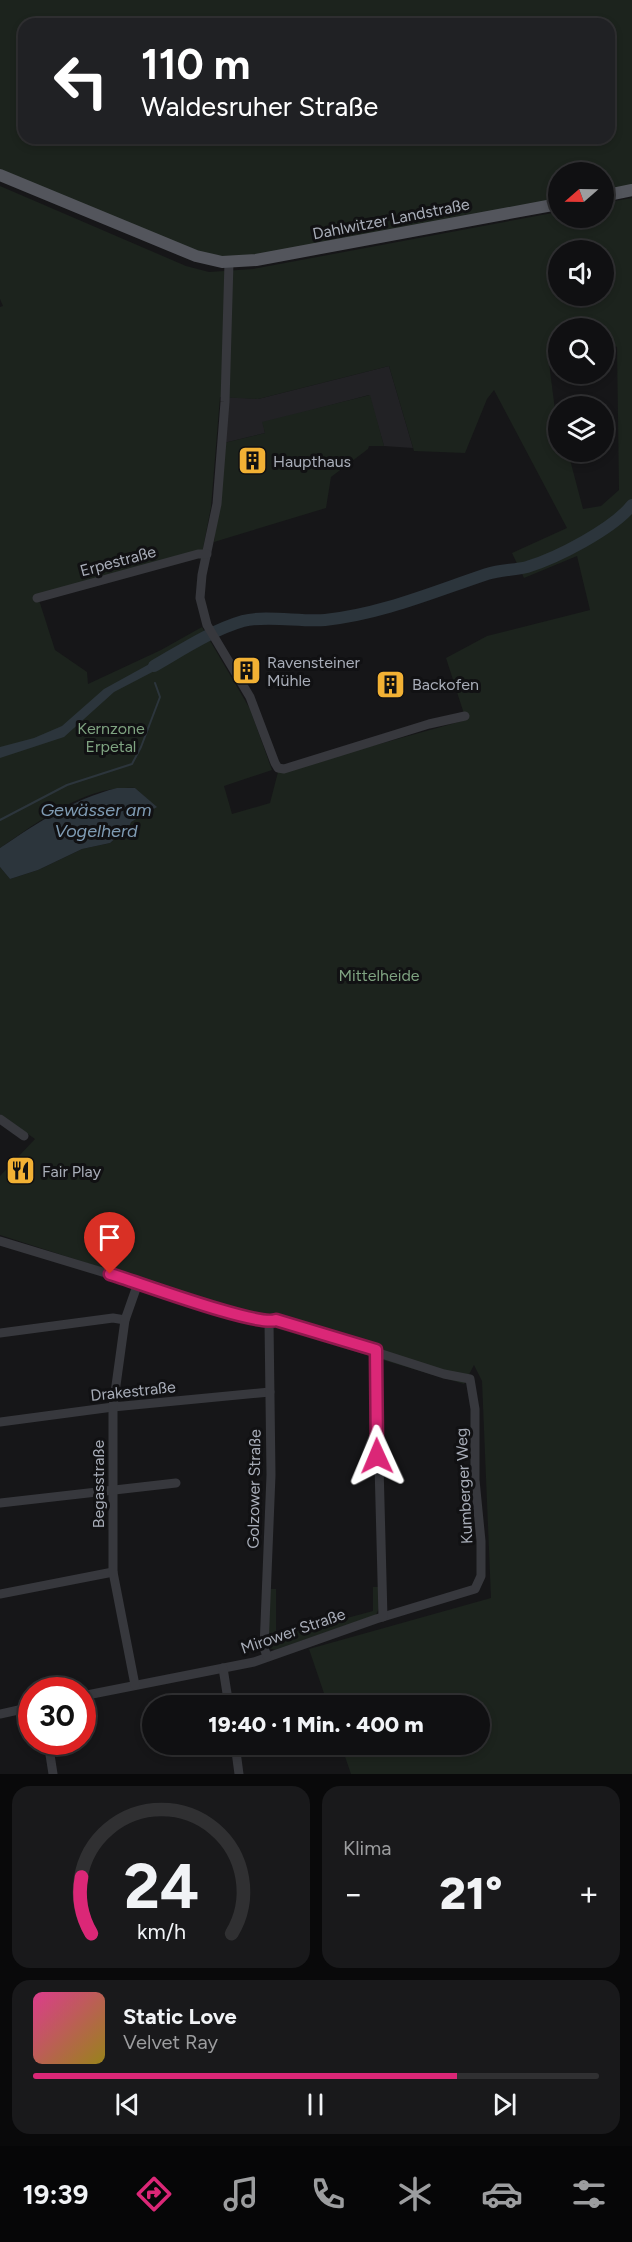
<!DOCTYPE html>
<html lang="de">
<head>
<meta charset="utf-8">
<style>
  body { margin:0; font-family:Figtree,sans-serif; background:#19191b; color:#f1f3f6; height:100vh; display:flex; flex-direction:column; font-size:22px; white-space:nowrap }
  * { box-sizing:border-box; margin:0 }
  p { font-size:20px; color:#9c9d9f }
  .icon { flex:none; width:33px; height:33px; fill:none; stroke:currentColor; stroke-width:2; stroke-linecap:round; stroke-linejoin:round }
  .map { position:relative; height:1774px; overflow:hidden }
  .side { display:flex; flex-direction:column; gap:12px; padding:12px; background:#09090a; flex:1 }
  .side>* { flex:none }
  .hud { position:absolute; left:18px; top:18px; width:597px; height:126px; border-radius:18px; box-shadow:0 3px 9px #0003,0 0 0 2px #303032; background:#202124; color:#fff; overflow:hidden }
  .needle { width:39px; rotate:250deg }
  .controls { position:absolute; left:548px; top:162px; display:grid; gap:12px }
  .controls a { display:grid; place-items:center; width:66px; height:66px; border-radius:50%; background:#101012; box-shadow:0 3px 9px #0003,0 0 0 2px #303032; font-size:30px }
  .speed { position:absolute; left:18px; top:1677px; display:flex; gap:12px; font-size:30px; font-weight:700; text-align:center }
  .speed>* { display:grid; place-content:center; width:78px; height:78px; border-radius:50%; background:#101012; box-shadow:0 3px 9px #0003,0 0 0 2px #303032; line-height:1 }
  .speed .limit { border:9px solid #d22; background:#fff; color:#111 }
  .pin { position:absolute; display:grid; place-items:center; width:51px; height:51px; color:#fff; margin:-62px -26px; border-radius:50% 50% 50% 0; rotate:-45deg; box-shadow:0 0 6px #0007 }
  .pin .icon { rotate:45deg }
  .me { position:absolute; width:66px; margin:-33px; rotate:359deg; stroke-linejoin:round; filter:drop-shadow(0 0 4px #0008) }
  .turn { display:flex; align-items:center; gap:21px; height:126px; padding:0 24px; font-size:27px }
  .turn .icon { width:78px; height:78px; stroke-width:2.5 }
  .turn b { display:block; font-size:42px; line-height:51px }
  .big { font-size:45px; font-weight:800; line-height:1.1 }
  .side .widget { flex:1; display:flex; flex-direction:column; justify-content:center; gap:9px; min-width:0; padding:0 21px; border-radius:18px; background:#19191b }
  .side .dial { align-items:center; gap:0 }
  .dial svg { height:156px; overflow:visible; fill:none; stroke:#303032; stroke-width:7; stroke-linecap:round; text-anchor:middle }
  .dial text { fill:#f1f3f6; stroke:none }
  .song { display:flex; align-items:center; gap:18px }
  .cover { width:72px; height:72px; border-radius:9px; background:linear-gradient(135deg,hsl(330 70% 55%),hsl(50 70% 35%)) }
  .played { height:6px; border-radius:3px; background:linear-gradient(90deg,#db2777 75%,#303032 75%) }
  .keys { display:flex; justify-content:space-around; direction:ltr }
  .heat { display:flex; justify-content:space-between; align-items:center; font-size:33px; direction:ltr }
  .side .tiles { flex:1; display:grid; gap:12px; grid-template-columns:1fr 1fr }
  .widget:last-child { grid-column:span 2 }
  .trip { position:absolute; left:142px; top:1695px; width:348px; height:60px; border-radius:30px; background:#101012; box-shadow:0 3px 9px #0003,0 0 0 2px #303032; font-weight:800; line-height:60px; text-align:center }
  .tab-bar { display:flex; height:96px; justify-content:space-around; align-items:center; background:#060607; color:#9c9d9f }
  .tab-bar .icon { width:42px; height:42px }
  .tab-bar .on { color:#db2777 }
  .tab-bar b { font-size:27px; color:#f1f3f6 }
  .map>svg:first-child { display:block }
</style>
</head>
<body>
<div class="map">
<svg width="632" height="1774" viewBox="0 0 632 1774">
  <rect width="100%" height="100%" fill="#161618"/>
  <path fill="#222225" d="M389 366 413 448 384 446 369 395 263 423 265 433 224 443 228 397 258 399Z"/>
  <g fill="#1c231d" fill-rule="evenodd">
    <path d="M0 0H632V188L603 193V172H558V202L237 259 200 253 0 171ZM24 24H609V138H24Z"/>
    <path d="M0 186 186 266 209 272 253 269 558 212V218H603V203L632 198V1774H351L341 1745 480 1744V1706L328 1705 309 1649 491 1598 482 1381 474 1365 464 1384 258 1323 220 1306 0 1235V1176L35 1139 0 1114V867L10 879 38 870 82 849 110 843 117 837 126 834 130 822 156 807 135 788C85 785 40 821 0 848V307L3 306 0 299ZM558 250H603V296H558ZM558 328H603V342L617 347 619 490 601 506 583 509 568 452H558C558 416 550 383 548 348L558 343ZM389 366 414 451 465 453 487 399 494 390 567 528 512 553 524 578 577 556 590 610 487 636 446 658 466 720 278 772 270 803 232 814 224 786 272 770 250 709 202 627 161 650 88 684 87 672 55 650 38 597 202 554 211 507 220 397 258 399Z"/>
    <path d="M370 395 384 446H369L368 449 331 477 326 508 214 542 224 443 265 433 262 422Z"/>
    <path d="M373 1587H378L379 1608 376 1615 275 1650 269 1648V1589H276V1637L373 1611Z"/>
  </g>
  <g fill="#2c353c">
    <path d="M164 656 167 661 162 667 114 692 64 737 0 758V747L34 738 62 726 104 689Z"/>
    <path d="M117 788H135L157 807 131 822 126 834 117 837 110 843 82 849 38 870 10 879 0 867V848C39 822 71 800 117 788Z"/>
  </g>
  <g fill="none" stroke-linecap="round" stroke-linejoin="round">
    <path stroke="#2c353c" stroke-width="2" d="M0 820 67 785 132 764 141 747 160 697 155 683"/>
    <path stroke="#2c353c" stroke-width="12" d="M154 666C182 650 212 630 243 621 265 615 301 622 325 620 382 614 433 592 487 574 500 570 514 570 527 567 557 558 613 529 632 505"/>
    <g stroke="#37383d" stroke-width="9">
      <path d="M229 262 225 402 217 504 202 575 200 598 207 625 250 697 275 763 278 768 284 769 429 724 465 716"/>
      <path d="M37 598 198 554H207"/>
      <path d="M0 1119 24 1136"/>
      <path d="M0 1241 264 1321 276 1320 444 1374 470 1379 475 1409V1480L481 1541V1576L475 1589 376 1619 254 1662 82 1696"/>
      <path d="M0 1333 113 1318 125 1320"/>
      <path d="M376 1350 383 1617"/>
      <path d="M0 1422 113 1407 270 1392"/>
      <path d="M0 1503 176 1483"/>
      <path d="M0 1594 113 1572"/>
      <path d="M267 1656 264 1648 271 1475 269 1322"/>
      <path d="M223 1668 229 1706"/>
      <path d="M135 1685 113 1572V1407L125 1320 138 1283"/>
      <path d="M0 1714 32 1707"/>
      <path d="M48 1742 53 1774"/>
      <path d="M235 1744 239 1774"/>
    </g>
    <g stroke="#53555c" stroke-width="12">
      <path d="M0 175 196 256 222 262 256 260 558 204"/>
      <path d="M603 196 632 190"/>
    </g>
  </g>
  <g fill="none" stroke-linecap="round" stroke-linejoin="round">
    <defs>
      <path id="route" d="M110 1274C137 1282 257 1327 276 1320L376 1350 377 1456"/>
    </defs>
    <use href="#route" stroke="#8e194d" stroke-width="15"/>
    <use href="#route" stroke="#db2777" stroke-width="10"/>
  </g>
  <defs>
    <symbol id="building-square" viewBox="-11 -11 22 22"><rect x="-9" y="-9" width="18" height="18" rx="4" fill="#f2b134" stroke="#111113"/><path d="M-4-6H4V6H1V3H-1V6H-4ZM-2.5-4.3h1.7v1.8h-1.7ZM.8-4.3h1.7v1.8H.8ZM-2.5-1h1.7V.8h-1.7ZM.8-1h1.7V.8H.8Z" fill="#111"/></symbol>
    <symbol id="restaurant-square" viewBox="-11 -11 22 22"><rect x="-9" y="-9" width="18" height="18" rx="4" fill="#f2b134" stroke="#111113"/><path d="M-5-6h1v4h1v-4h1v4h1v-4h1v5L-1.5 .5V6h-2V.5L-5-1ZM5-6V6H3V1.5H1.5Q1.5-4 5-6Z" fill="#111"/></symbol>
  </defs>
  <g fill-rule="evenodd">
    <use href="#building-square" x="236" y="444" width="33" height="33"/>
    <use href="#building-square" x="230" y="654" width="33" height="33"/>
    <use href="#building-square" x="374" y="668" width="33" height="33"/>
    <use href="#restaurant-square" x="4" y="1154" width="33" height="33"/>
  </g>
  <g text-anchor="middle" dominant-baseline="central" stroke-width="6" stroke-linejoin="round" paint-order="stroke">
    <g font-size="16" fill="#a8adb8" stroke="#111113">
      <text transform="translate(391 219) rotate(-11)">Dahlwitzer Landstraße</text>
      <text transform="translate(118 561) rotate(-15)">Erpestraße</text>
      <text transform="translate(133 1391) rotate(-6)">Drakestraße</text>
      <text transform="translate(98 1484) rotate(-90)">Begasstraße</text>
      <text transform="translate(464 1486) rotate(-93)">Kumberger Weg</text>
      <text transform="translate(254 1489) rotate(-89)">Golzower Straße</text>
      <text transform="translate(293 1631) rotate(-19)">Mirower Straße</text>
    </g>
    <g font-size="16" fill="#a8adb8" stroke="#111113" text-anchor="start">
      <text x="273" y="461">Haupthaus</text>
      <text x="267" y="662">Ravensteiner<tspan x="267" dy="18">Mühle</tspan></text>
      <text x="412" y="684">Backofen</text>
      <text x="42" y="1171">Fair Play</text>
    </g>
    <g font-size="16" fill="#7fa381" stroke="#111113">
      <text x="111" y="728">Kernzone<tspan x="111" dy="18">Erpetal</tspan></text>
      <text x="379" y="975">Mittelheide</text>
    </g>
    <g font-size="18" font-style="italic" fill="#7f9bb3" stroke="#111113">
      <text x="96" y="810">Gewässer am<tspan x="96" dy="21">Vogelherd</tspan></text>
    </g>
  </g>
</svg>
<div class="controls">
<a><svg class="needle" viewBox="-14 -14 28 28"><path d="M0-13l5 13h-10z" fill="#e53935"/><path d="M0 13l5-13h-10z" fill="#9c9d9f"/></svg></a>
<a><svg class="icon" aria-label="sound" viewBox="0 0 24 24"><path d="M4 9h4l5-4v14l-5-4H4zM17 9q2 3 0 6"/></svg></a>
<a><svg class="icon" aria-label="search" viewBox="0 0 24 24"><circle cx="10" cy="10" r="6"/><path d="M15 15l6 6"/></svg></a>
<a><svg class="icon" aria-label="layers" viewBox="0 0 24 24"><path d="M12 4l9 5-9 5-9-5zM3 14l9 5 9-5"/></svg></a>
</div>
<div class="speed"><div class="limit">30</div></div>
<div class="pin" style="left:110px;top:1274px;background:#d93025"><svg class="icon" aria-label="arrive" viewBox="0 0 24 24"><path d="M6 21V4h12l-3 4 3 4H6"/></svg></div>
<svg class="me" style="left:377px;top:1456px" viewBox="-20 -20 40 40"><path d="M0-17L14 15 0 8-14 15z" fill="#db2777" stroke="#fff" stroke-width="4"/></svg>
<div class="trip">19:40 · 1 Min. · 400 m</div>
<div class="hud">
<div class="turn"><svg class="icon" aria-label="left" viewBox="0 0 24 24"><path d="M17 20v-9H6M10 6l-5 5 5 5"/></svg><div><b>110 m</b>Waldesruher Straße</div></div>
</div>
</div>
<section class="side">
<div class="tiles">
<div class="widget dial"><svg viewBox="0 0 100 80">
<path d="M14 69A42 42 0 1 1 86 69"/>
<path d="M14 69A42 42 0 0 1 9 40" stroke="#db2777"/>
<text x="50" y="56" font-size="32" font-weight="700">24</text>
<text x="50" y="72" font-size="11">km/h</text>
</svg></div>
<div class="widget"><p>Klima</p>
<div class="heat"><a>−</a><b class="big">21°</b><a>+</a></div>
</div>
<div class="widget">
<div class="song"><i class="cover"></i><div><b>Static Love</b><p>Velvet Ray</p></div></div>
<div class="played"></div>
<div class="keys"><svg class="icon" aria-label="previous" viewBox="0 0 24 24"><path d="M18 5L8 12l10 7zM5 5v14"/></svg><svg class="icon" aria-label="pause" viewBox="0 0 24 24"><path d="M8 5v14M16 5v14"/></svg><svg class="icon" aria-label="next" viewBox="0 0 24 24"><path d="M6 5l10 7-10 7zM19 5v14"/></svg></div>
</div>
</div>
</section>
<nav class="tab-bar">
<b>19:39</b>
<svg class="icon on" aria-label="directions" viewBox="0 0 24 24"><path d="M12 3l9 9-9 9-9-9zM9 14v-3h6M13 9l2 2-2 2"/></svg>
<svg class="icon" aria-label="music" viewBox="0 0 24 24"><path d="M9 18V5l10-2v13"/><circle cx="6" cy="18" r="3"/><circle cx="16" cy="16" r="3"/></svg>
<svg class="icon" aria-label="phone" viewBox="0 0 24 24"><path d="M5 4h4l2 5-3 2q2 4 5 5l2-3 5 2v4C11 20 4 13 5 4z"/></svg>
<svg class="icon" aria-label="climate" viewBox="0 0 24 24"><path d="M12 3v18M4 7l16 10M4 17L20 7"/></svg>
<svg class="icon" aria-label="car" viewBox="0 0 24 24"><path d="M5 17H2v-5l4-1 3-4h7l3 4 3 1v5h-3M9 17h6M6 11h13"/><circle cx="7" cy="17" r="2"/><circle cx="17" cy="17" r="2"/></svg>
<svg class="icon" aria-label="filters" viewBox="0 0 24 24"><path d="M4 7h16M4 17h16"/><circle cx="9" cy="7" r="2"/><circle cx="15" cy="17" r="2"/></svg>
</nav>
</body>
</html>
